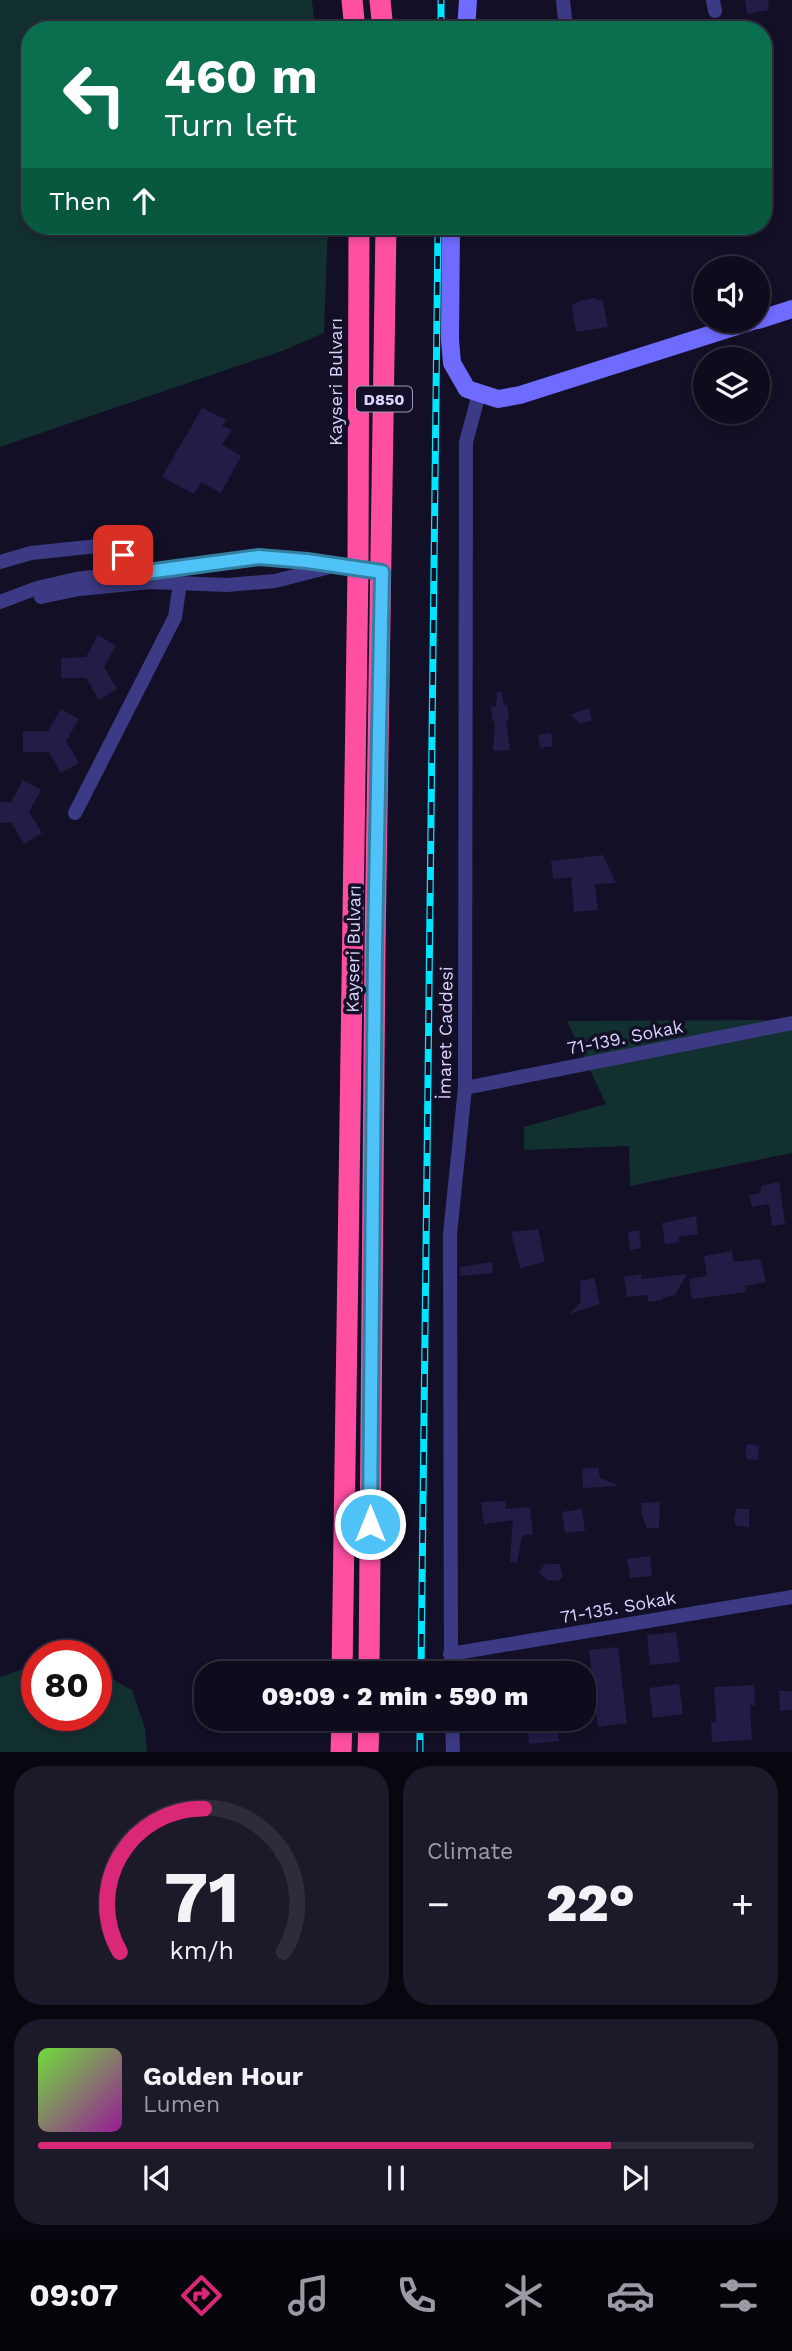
<!DOCTYPE html>
<html lang="en">
<head>
<meta charset="utf-8">
<style>
  body { margin:0; font-family:"Work Sans",sans-serif; background:#1c1929; color:#f1f3f6; height:100vh; display:flex; flex-direction:column; font-size:26px; white-space:nowrap }
  * { box-sizing:border-box; margin:0 }
  p { font-size:23px; color:#9b9ba3 }
  .icon { flex:none; width:38px; height:38px; fill:none; stroke:currentColor; stroke-width:2; stroke-linecap:round; stroke-linejoin:round }
  .map { position:relative; height:1752px; overflow:hidden }
  .side { display:flex; flex-direction:column; gap:14px; padding:14px; background:#08060f; flex:1 }
  .side>* { flex:none }
  .banner { position:absolute; left:21px; top:21px; width:751px; height:214px; border-radius:28px; box-shadow:0 4px 10px #0003,0 0 0 2px #2e2b3b; background:#0b6e4f; color:#fff; overflow:hidden }
  .tools { position:absolute; left:693px; top:256px; display:grid; gap:14px }
  .tools a { display:grid; place-items:center; width:77px; height:77px; border-radius:50%; background:#0e0b1c; box-shadow:0 4px 10px #0003,0 0 0 2px #2e2b3b; font-size:35px }
  .speed { position:absolute; left:21px; top:1640px; display:flex; gap:14px; font-size:35px; font-weight:700; text-align:center }
  .speed>* { display:grid; place-content:center; width:91px; height:91px; border-radius:50%; background:#0e0b1c; box-shadow:0 4px 10px #0003,0 0 0 2px #2e2b3b; line-height:1 }
  .speed .limit { border:10px solid #d22; background:#fff; color:#111 }
  .pin { position:absolute; display:grid; place-items:center; width:60px; height:60px; color:#fff; margin:-30px; border-radius:14px; box-shadow:0 4px 10px #0006 }
  .me { position:absolute; width:77px; margin:-38px; rotate:0deg; stroke-linejoin:round; filter:drop-shadow(0 0 5px #0008) }
  .turn { display:flex; align-items:center; gap:24px; height:147px; padding:0 28px; font-size:32px }
  .turn .icon { width:91px; height:91px; stroke-width:2.5 }
  .turn b { display:block; font-size:49px; line-height:60px }
  .then { display:flex; align-items:center; height:66px; padding:0 28px; background:#0003; gap:14px; font-size:26px }
  .big { font-size:52px; font-weight:800; line-height:1.1 }
  .side .widget { flex:1; display:flex; flex-direction:column; justify-content:center; gap:10px; min-width:0; padding:0 24px; border-radius:28px; background:#1c1929 }
  .side .dial { align-items:center; gap:0 }
  .dial svg { height:182px; overflow:visible; fill:none; stroke:#2e2b3b; stroke-width:7; stroke-linecap:round; text-anchor:middle }
  .dial text { fill:#f1f3f6; stroke:none }
  .song { display:flex; align-items:center; gap:21px }
  .cover { width:84px; height:84px; border-radius:10px; background:linear-gradient(135deg,hsl(100 70% 55%),hsl(300 70% 35%)) }
  .played { height:7px; border-radius:4px; background:linear-gradient(90deg,#db2777 80%,#2e2b3b 80%) }
  .keys { display:flex; justify-content:space-around; direction:ltr }
  .heat { display:flex; justify-content:space-between; align-items:center; font-size:38px; direction:ltr }
  .side .tiles { flex:1; display:grid; gap:14px; grid-template-columns:1fr 1fr }
  .widget:last-child { grid-column:span 2 }
  .trip { position:absolute; left:194px; top:1661px; width:402px; height:70px; border-radius:28px; background:#0e0b1c; box-shadow:0 4px 10px #0003,0 0 0 2px #2e2b3b; font-weight:800; line-height:70px; text-align:center }
  .dock { display:flex; height:112px; justify-content:space-around; align-items:center; background:#06040b; color:#9b9ba3 }
  .dock .icon { width:49px; height:49px }
  .dock .current { color:#db2777 }
  .dock b { font-size:32px; color:#f1f3f6 }
  .map>svg:first-child { display:block }
</style>
</head>
<body>
<div class="map">
<svg width="792" height="1753" viewBox="0 0 792 1753">
  <rect width="100%" height="100%" fill="#130f26"/>
  <g fill="#12302f">
    <path d="M0 0H312L315 30H30V226H328L324 333 282 351 0 447Z"/>
    <path d="M792 1020V1153L630 1186 629 1146 524 1150V1127L606 1104 567 1021Z"/>
    <path d="M37 1667V1715H96V1670L132 1690 145 1728 147 1752H0V1677L26 1668Z"/>
  </g>
  <g fill="#241b47">
    <path d="M745 0H768L769 10 747 14Z"/>
    <path d="M593 298 603 301 608 327 576 332 572 306 579 301Z"/>
    <path d="M202 408 227 420 222 426 232 430 222 444 241 456 221 493 201 482 194 494 162 477Z"/>
    <path d="M98 635 116 646 104 667 117 689 99 700 86 678H61V658L86 657Z"/>
    <path d="M497 692H502L504 705H507L509 719 506 720 510 750 493 751 495 721 493 722 491 707 496 706Z"/>
    <path d="M589 708 592 721 580 723 570 715Z"/>
    <path d="M61 709 79 719 66 741 79 763 61 773 49 752H23V731H48Z"/>
    <path d="M551 733 553 746 540 748 538 735Z"/>
    <path d="M23 780 41 790 29 812 42 833 24 844 11 822 0 823V802H11Z"/>
    <path d="M603 855 616 883 595 884 598 910 574 912 571 877 553 879 551 861Z"/>
    <path d="M779 1182 785 1224 772 1226 769 1204 752 1207 749 1195 760 1193 761 1186Z"/>
    <path d="M696 1216 698 1234 678 1237 679 1242 665 1244 662 1223Z"/>
    <path d="M538 1229 545 1262 520 1268 511 1232Z"/>
    <path d="M639 1230 641 1248 630 1250 628 1232Z"/>
    <path d="M732 1251 734 1262 760 1259 766 1282 745 1286 746 1292 692 1299 689 1279 707 1276 704 1256Z"/>
    <path d="M492 1262 493 1273 460 1276V1267Z"/>
    <path d="M641 1274 642 1279 687 1274 675 1295 662 1298V1300L648 1302 647 1295 627 1297 624 1277Z"/>
    <path d="M594 1278 600 1304 569 1314 581 1302 580 1281Z"/>
    <path d="M747 1444 759 1446 758 1460 747 1459 745 1450Z"/>
    <path d="M598 1467 600 1478 619 1486 583 1488 582 1469Z"/>
    <path d="M505 1501 506 1509 530 1507 533 1534 522 1536 517 1563 510 1562 513 1520 484 1524 481 1502Z"/>
    <path d="M660 1502 659 1528H647L642 1516 641 1503Z"/>
    <path d="M582 1509 585 1531 565 1533 562 1512Z"/>
    <path d="M736 1509H749V1527L736 1526 734 1519Z"/>
    <path d="M650 1556 652 1576 630 1578 627 1559Z"/>
    <path d="M545 1564H560L563 1577 558 1581 547 1580 539 1572Z"/>
    <path d="M676 1632 680 1662 650 1665 647 1635Z"/>
    <path d="M618 1647 627 1723 598 1727 589 1650Z"/>
    <path d="M566 1658 568 1673H511L510 1666Z"/>
    <path d="M679 1684 683 1714 653 1718 649 1688Z"/>
    <path d="M754 1685 755 1705H750L752 1740 712 1742 711 1722H716L714 1687Z"/>
    <path d="M779 1691H792V1710L780 1711Z"/>
    <path d="M526 1718H556L559 1741 529 1744Z"/>
  </g>
  <g fill="none" stroke-linecap="round" stroke-linejoin="round">
    <g stroke="#3d3a85" stroke-width="14">
      <path d="M563 0 565 20"/>
      <path d="M713 0 715 11"/>
      <path d="M0 562 31 553 98 546 123 555 147 572"/>
      <path d="M41 597 79 589 151 582 227 585 275 581 326 568"/>
      <path d="M0 602 37 588 76 579 259 557 307 561 330 566 382 572"/>
      <path d="M75 813 175 617 180 583"/>
      <path d="M465 1088 792 1023"/>
      <path d="M450 1654 792 1597"/>
      <path d="M451 1673 450 1234 465 1088 466 442 479 394"/>
      <path d="M452 1718 453 1753"/>
    </g>
    <g stroke="#6f6bff" stroke-width="18">
      <path d="M466 30 468 0"/>
      <path d="M451 226 450 340 452 363 467 389 498 399 520 395 756 320"/>
      <path d="M758 320 792 309"/>
    </g>
    <g stroke="#ff4fa3" stroke-width="21">
      <path d="M352 0 355 30"/>
      <path d="M380 0 383 30"/>
      <path d="M342 1673 358 569 359 226"/>
      <path d="M369 1673 375 946 386 226"/>
      <path d="M341 1753 342 1718"/>
      <path d="M368 1753 369 1718"/>
    </g>
    <defs>
      <g id="rail">
        <path d="M441 30V0"/>
        <path d="M421 1673 438 226"/>
        <path d="M420 1753V1718"/>
      </g>
    </defs>
    <use href="#rail" stroke="#00e5ff" stroke-width="7"/>
    <use href="#rail" stroke="#130f26" stroke-width="4.5" stroke-dasharray="13" stroke-linecap="butt"/>
  </g>
  <g fill="none" stroke-linecap="round" stroke-linejoin="round">
    <defs>
      <path id="route" d="M123 555 147 572 259 557 307 561 382 572 375 946 370 1524"/>
    </defs>
    <use href="#route" stroke="#337fa1" stroke-width="18"/>
    <use href="#route" stroke="#4fc3f7" stroke-width="12"/>
  </g>
  <g text-anchor="middle" dominant-baseline="central" stroke-width="7" stroke-linejoin="round" paint-order="stroke">
    <rect fill="#130f26" stroke="#9e99be" stroke-width="2" x="356" y="386.5" width="56" height="25" rx="5"/>
    <g font-size="16" font-weight="bold" fill="#d9d4ff">
      <text x="384" y="399">D850</text>
    </g>
    <g font-size="18" fill="#d9d4ff" stroke="#130f26">
      <text transform="translate(335 382) rotate(-90)">Kayseri Bulvarı</text>
      <text transform="translate(353 949) rotate(-89)">Kayseri Bulvarı</text>
      <text transform="translate(445 1033) rotate(-89)">İmaret Caddesi</text>
      <text transform="translate(625 1037) rotate(-11)">71-139. Sokak</text>
      <text transform="translate(618 1607) rotate(-10)">71-135. Sokak</text>
    </g>
  </g>
</svg>
<div class="tools">
<a><svg class="icon" aria-label="sound" viewBox="0 0 24 24"><path d="M4 9h4l5-4v14l-5-4H4zM17 9q2 3 0 6"/></svg></a>
<a><svg class="icon" aria-label="layers" viewBox="0 0 24 24"><path d="M12 4l9 5-9 5-9-5zM3 14l9 5 9-5"/></svg></a>
</div>
<div class="speed"><div class="limit">80</div></div>
<div class="pin" style="left:123px;top:555px;background:#d93025"><svg class="icon" aria-label="arrive" viewBox="0 0 24 24"><path d="M6 21V4h12l-3 4 3 4H6"/></svg></div>
<svg class="me" style="left:370px;top:1524px" viewBox="-20 -20 40 40"><circle r="17" fill="#4fc3f7" stroke="#fff" stroke-width="3"/><path d="M0-11L8 9 0 5-8 9z" fill="#fff"/></svg>
<div class="trip">09:09 · 2 min · 590 m</div>
<div class="banner">
<div class="turn"><svg class="icon" aria-label="left" viewBox="0 0 24 24"><path d="M17 20v-9H6M10 6l-5 5 5 5"/></svg><div><b>460 m</b>Turn left</div></div>
<div class="then">Then<svg class="icon" aria-label="ahead" viewBox="0 0 24 24"><path d="M12 20V5M6 11l6-6 6 6"/></svg></div>
</div>
</div>
<section class="side">
<div class="tiles">
<div class="widget dial"><svg viewBox="0 0 100 80">
<path d="M14 69A42 42 0 1 1 86 69"/>
<path d="M14 69A42 42 0 0 1 51 6" stroke="#db2777"/>
<text x="50" y="56" font-size="32" font-weight="700">71</text>
<text x="50" y="72" font-size="11">km/h</text>
</svg></div>
<div class="widget"><p>Climate</p>
<div class="heat"><a>−</a><b class="big">22°</b><a>+</a></div>
</div>
<div class="widget">
<div class="song"><i class="cover"></i><div><b>Golden Hour</b><p>Lumen</p></div></div>
<div class="played"></div>
<div class="keys"><svg class="icon" aria-label="previous" viewBox="0 0 24 24"><path d="M18 5L8 12l10 7zM5 5v14"/></svg><svg class="icon" aria-label="pause" viewBox="0 0 24 24"><path d="M8 5v14M16 5v14"/></svg><svg class="icon" aria-label="next" viewBox="0 0 24 24"><path d="M6 5l10 7-10 7zM19 5v14"/></svg></div>
</div>
</div>
</section>
<nav class="dock">
<b>09:07</b>
<svg class="icon current" aria-label="directions" viewBox="0 0 24 24"><path d="M12 3l9 9-9 9-9-9zM9 14v-3h6M13 9l2 2-2 2"/></svg>
<svg class="icon" aria-label="music" viewBox="0 0 24 24"><path d="M9 18V5l10-2v13"/><circle cx="6" cy="18" r="3"/><circle cx="16" cy="16" r="3"/></svg>
<svg class="icon" aria-label="phone" viewBox="0 0 24 24"><path d="M5 4h4l2 5-3 2q2 4 5 5l2-3 5 2v4C11 20 4 13 5 4z"/></svg>
<svg class="icon" aria-label="climate" viewBox="0 0 24 24"><path d="M12 3v18M4 7l16 10M4 17L20 7"/></svg>
<svg class="icon" aria-label="car" viewBox="0 0 24 24"><path d="M5 17H2v-5l4-1 3-4h7l3 4 3 1v5h-3M9 17h6M6 11h13"/><circle cx="7" cy="17" r="2"/><circle cx="17" cy="17" r="2"/></svg>
<svg class="icon" aria-label="filters" viewBox="0 0 24 24"><path d="M4 7h16M4 17h16"/><circle cx="9" cy="7" r="2"/><circle cx="15" cy="17" r="2"/></svg>
</nav>
</body>
</html>
